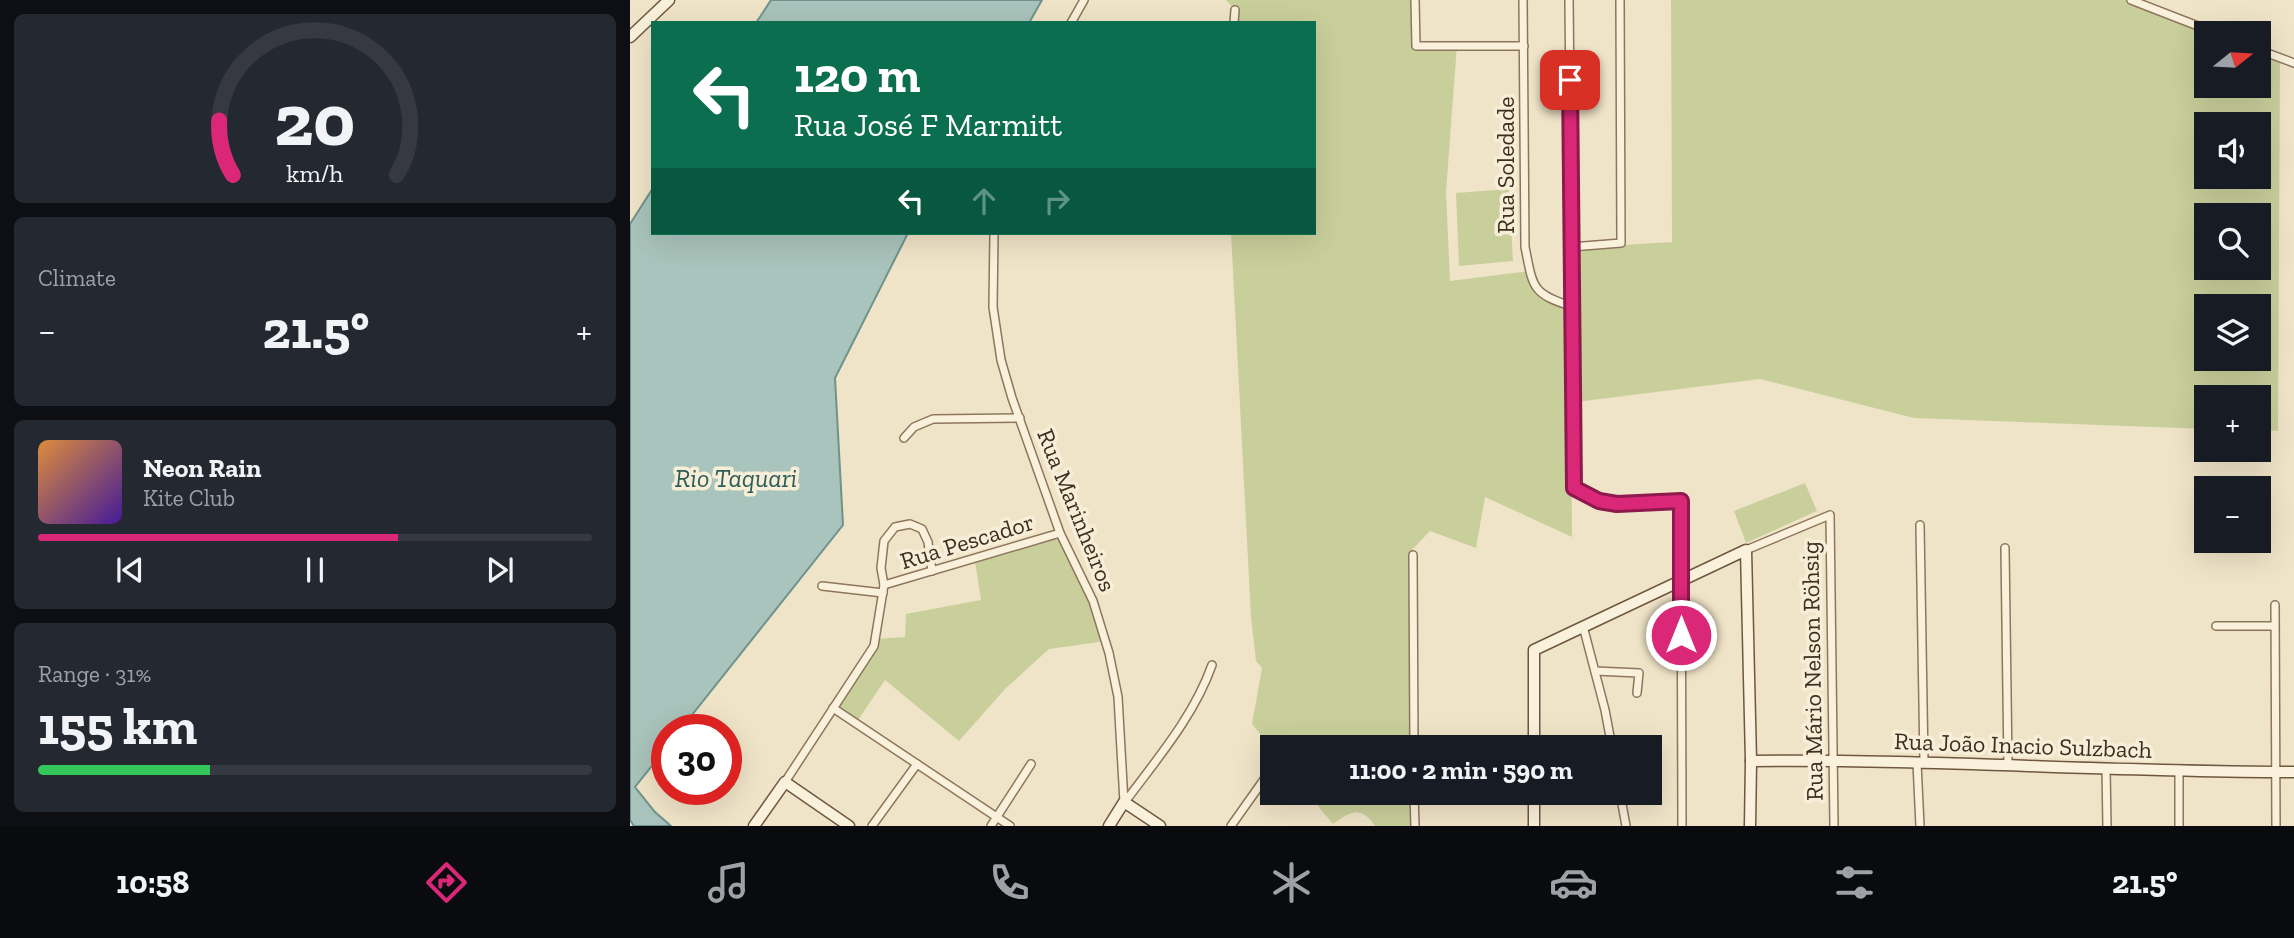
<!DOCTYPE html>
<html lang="en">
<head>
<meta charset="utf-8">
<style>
  body { margin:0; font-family:"Zilla Slab",serif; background:#242831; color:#f1f3f6; height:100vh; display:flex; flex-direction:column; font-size:26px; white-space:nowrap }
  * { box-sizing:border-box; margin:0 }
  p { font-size:23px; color:#9ea1a6 }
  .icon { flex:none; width:38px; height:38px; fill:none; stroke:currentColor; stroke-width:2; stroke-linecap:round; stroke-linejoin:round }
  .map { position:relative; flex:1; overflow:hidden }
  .drawer { display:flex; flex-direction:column; gap:14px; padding:14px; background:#0d0f14; width:630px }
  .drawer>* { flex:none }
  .guide { position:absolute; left:21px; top:21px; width:665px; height:214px; border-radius:0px; box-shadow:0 7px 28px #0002; background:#0b6e4f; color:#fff; overflow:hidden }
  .needle { width:46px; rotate:72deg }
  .tools { position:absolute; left:1564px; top:21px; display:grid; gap:14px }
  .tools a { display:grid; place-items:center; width:77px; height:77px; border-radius:0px; background:#171b24; box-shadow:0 7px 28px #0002; font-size:35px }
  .speed { position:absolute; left:21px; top:714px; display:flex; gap:14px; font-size:35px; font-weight:700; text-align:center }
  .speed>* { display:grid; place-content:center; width:91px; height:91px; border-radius:50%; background:#171b24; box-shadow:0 7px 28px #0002; line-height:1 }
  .speed .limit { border:10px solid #d22; background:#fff; color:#111 }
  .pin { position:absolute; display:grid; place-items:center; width:60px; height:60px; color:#fff; margin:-30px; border-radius:14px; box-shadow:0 4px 10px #0006 }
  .me { position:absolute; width:77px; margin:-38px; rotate:0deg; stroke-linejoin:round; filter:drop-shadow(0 0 5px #0008) }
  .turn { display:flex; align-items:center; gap:24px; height:147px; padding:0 28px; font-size:32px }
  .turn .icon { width:91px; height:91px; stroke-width:2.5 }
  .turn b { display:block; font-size:49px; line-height:60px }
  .lanes { display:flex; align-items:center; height:66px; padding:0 28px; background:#0003; justify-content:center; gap:35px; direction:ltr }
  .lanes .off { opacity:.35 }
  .big { font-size:52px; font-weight:800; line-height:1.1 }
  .drawer .widget { flex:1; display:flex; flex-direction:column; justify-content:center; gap:10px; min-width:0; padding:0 24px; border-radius:10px; background:#242831 }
  .drawer .dial { align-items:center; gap:0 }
  .dial svg { height:182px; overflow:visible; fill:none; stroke:#363941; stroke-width:7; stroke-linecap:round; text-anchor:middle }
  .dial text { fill:#f1f3f6; stroke:none }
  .song { display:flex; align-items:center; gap:21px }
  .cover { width:84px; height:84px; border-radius:10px; background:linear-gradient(135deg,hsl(30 70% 55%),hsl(260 70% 35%)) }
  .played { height:7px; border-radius:4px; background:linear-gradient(90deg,#db2777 65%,#363941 65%) }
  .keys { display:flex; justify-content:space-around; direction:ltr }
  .heat { display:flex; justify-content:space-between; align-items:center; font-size:38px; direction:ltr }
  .charge { height:10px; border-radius:5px; background:linear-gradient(90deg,#34c759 31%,#363941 0) }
  .trip { position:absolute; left:630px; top:735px; width:402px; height:70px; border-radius:0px; background:#171b24; box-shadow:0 7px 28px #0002; font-weight:800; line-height:70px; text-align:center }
  .tabs { display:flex; height:112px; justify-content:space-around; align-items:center; background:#090b0e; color:#9ea1a6 }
  .tabs .icon { width:49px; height:49px }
  .tabs .selected { color:#db2777 }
  .tabs b { font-size:32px; color:#f1f3f6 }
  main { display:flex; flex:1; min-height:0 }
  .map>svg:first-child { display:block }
</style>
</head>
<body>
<main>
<section class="drawer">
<div class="widget dial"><svg viewBox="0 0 100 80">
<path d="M14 69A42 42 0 1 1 86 69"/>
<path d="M14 69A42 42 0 0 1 8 45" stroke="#db2777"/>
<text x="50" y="56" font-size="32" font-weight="700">20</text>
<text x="50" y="72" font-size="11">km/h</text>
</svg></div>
<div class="widget"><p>Climate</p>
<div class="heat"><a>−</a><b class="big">21.5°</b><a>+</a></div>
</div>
<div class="widget">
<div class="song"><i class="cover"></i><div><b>Neon Rain</b><p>Kite Club</p></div></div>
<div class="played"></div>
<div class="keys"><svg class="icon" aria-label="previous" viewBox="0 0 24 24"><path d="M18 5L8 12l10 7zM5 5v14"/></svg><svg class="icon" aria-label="pause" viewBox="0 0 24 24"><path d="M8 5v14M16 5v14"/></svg><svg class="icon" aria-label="next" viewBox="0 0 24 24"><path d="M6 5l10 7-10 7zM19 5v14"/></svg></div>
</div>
<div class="widget"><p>Range · 31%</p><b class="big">155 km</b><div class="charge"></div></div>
</section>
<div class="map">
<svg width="1664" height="826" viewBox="0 0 1664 826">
  <rect width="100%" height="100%" fill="#f0e4c8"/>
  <g fill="#c9cf9b" fill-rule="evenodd">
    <path d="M596 0H785V45H827L816 192 820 281 899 271 917 298 940 305 942 537 855 497 846 548 800 531 779 553 780 747H642V749L622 724 632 668 626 661 621 617 601 233H684V23H603L604 9Z"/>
    <path d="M1041 0H1501L1586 33H1577V86H1629V50L1650 58 1648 431 1629 430V397H1577V429L1284 418 1130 379 946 402 944 248 1042 242ZM1577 124H1629V177H1577ZM1577 215H1629V268H1577ZM1577 306H1629V359H1577Z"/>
    <path d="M879 189 883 261 829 266 826 193Z"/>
    <path d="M1175 483 1187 511 1116 543 1104 511Z"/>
    <path d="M430 533 463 601 476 641 419 649 375 689 329 741 255 680 226 723 203 708 245 639 275 637 276 614 351 600 345 562Z"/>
    <path d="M677 793H780L781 826H745C731 805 721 811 703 824Z"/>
  </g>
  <g fill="#a9c4bc" stroke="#6f938a" stroke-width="2">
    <path d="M141 0H412L399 23H126Z"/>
    <path d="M23 188V233H278L205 378 213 525 50 730H37V747L5 787 25 812 41 826H4L0 820V224Z"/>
  </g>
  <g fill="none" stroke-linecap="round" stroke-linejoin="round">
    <defs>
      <g id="street">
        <path d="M785 0 786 46H894"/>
        <path d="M893 0 895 247C903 286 901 294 941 306"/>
        <path d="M939 0 944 488 969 501 987 504 1051 501 1052 826"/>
        <path d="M1501 0 1586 33"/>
        <path d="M441 23 454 0"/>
        <path d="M604 23 605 10"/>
        <path d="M1629 50 1664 63"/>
        <path d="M364 233 363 307 371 360 382 398 430 533 463 601 479 653 488 697 494 802"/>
        <path d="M941 247 991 243 990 0"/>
        <path d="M274 438 284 427 303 419 390 418"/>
        <path d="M1290 525 1294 763"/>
        <path d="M1375 548 1378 766"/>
        <path d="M1116 550 1200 515 1204 826"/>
        <path d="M783 555 784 747"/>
        <path d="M254 585 430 533"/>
        <path d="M192 586 253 593"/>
        <path d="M1645 605 1646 826"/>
        <path d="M953 626 975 710 982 747"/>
        <path d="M1586 626H1643"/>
        <path d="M965 671 1009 673 1007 693"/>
        <path d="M203 708 380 826"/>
        <path d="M1287 763 1290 826"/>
        <path d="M1476 769 1477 826"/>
        <path d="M155 782 244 646 254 585 251 568 254 541 265 527 280 524 292 529 298 542 302 571"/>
        <path d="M784 793 785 826"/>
        <path d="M990 793 996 826"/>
        <path d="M495 802C527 759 564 716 582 665"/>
        <path d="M242 826 287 764"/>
        <path d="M361 826 401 764"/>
        <path d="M601 826 635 778"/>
        <path d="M1549 826V770"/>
      </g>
      <g id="secondary">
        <path d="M0 37 39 0"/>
        <path d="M904 747V650L1116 550 1121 761 1120 826"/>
        <path d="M1121 761C1302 759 1483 772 1664 772"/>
        <path d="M124 826 155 782 219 826"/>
        <path d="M479 826 494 802 530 826"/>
        <path d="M904 826V793"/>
      </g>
    </defs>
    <use href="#street" stroke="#8d765c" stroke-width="10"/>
    <use href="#secondary" stroke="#6f573f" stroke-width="13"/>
    <use href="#street" stroke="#faf1dc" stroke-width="7"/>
    <use href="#secondary" stroke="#faf1dc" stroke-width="10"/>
  </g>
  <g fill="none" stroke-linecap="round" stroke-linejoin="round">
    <defs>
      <path id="route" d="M940 80 944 488 969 501 987 504 1051 501V635"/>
    </defs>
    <use href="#route" stroke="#8e194d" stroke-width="18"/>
    <use href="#route" stroke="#db2777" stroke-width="12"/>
  </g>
  <g text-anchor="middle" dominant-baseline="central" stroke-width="7" stroke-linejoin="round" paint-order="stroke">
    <g font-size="24" fill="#3d2e20" stroke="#f7eed8">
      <text transform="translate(875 165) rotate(-90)">Rua Soledade</text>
      <text transform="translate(447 510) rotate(68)">Rua Marinheiros</text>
      <text transform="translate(337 541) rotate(-17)">Rua Pescador</text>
      <text transform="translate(1182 671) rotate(-91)">Rua Mário Nelson Röhsig</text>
      <text transform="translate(1393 745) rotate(2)">Rua João Inacio Sulzbach</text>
    </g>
    <g font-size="26" font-style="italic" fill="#2f5d5a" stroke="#f7eed8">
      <text x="106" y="478">Rio Taquari</text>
    </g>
  </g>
</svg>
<div class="tools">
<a><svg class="needle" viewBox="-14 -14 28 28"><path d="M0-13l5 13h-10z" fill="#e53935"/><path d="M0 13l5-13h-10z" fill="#9ea1a6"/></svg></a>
<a><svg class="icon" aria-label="sound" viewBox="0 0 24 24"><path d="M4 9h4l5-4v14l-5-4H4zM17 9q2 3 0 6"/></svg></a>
<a><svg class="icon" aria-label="search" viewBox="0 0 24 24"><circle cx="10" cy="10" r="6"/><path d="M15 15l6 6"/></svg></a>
<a><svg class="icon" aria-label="layers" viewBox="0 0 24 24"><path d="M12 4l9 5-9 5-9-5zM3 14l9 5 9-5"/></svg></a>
<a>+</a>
<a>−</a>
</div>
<div class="speed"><div class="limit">30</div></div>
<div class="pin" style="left:940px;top:80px;background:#d93025"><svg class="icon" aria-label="arrive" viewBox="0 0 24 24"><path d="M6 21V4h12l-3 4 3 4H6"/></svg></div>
<svg class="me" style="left:1051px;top:635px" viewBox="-20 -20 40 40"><circle r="17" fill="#db2777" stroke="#fff" stroke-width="3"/><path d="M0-11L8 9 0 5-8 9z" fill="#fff"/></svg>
<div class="trip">11:00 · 2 min · 590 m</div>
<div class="guide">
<div class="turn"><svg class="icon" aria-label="left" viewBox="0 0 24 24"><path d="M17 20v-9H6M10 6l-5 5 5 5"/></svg><div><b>120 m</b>Rua José F Marmitt</div></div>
<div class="lanes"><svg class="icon" aria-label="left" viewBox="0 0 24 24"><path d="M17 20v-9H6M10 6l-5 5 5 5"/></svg><svg class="icon off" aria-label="ahead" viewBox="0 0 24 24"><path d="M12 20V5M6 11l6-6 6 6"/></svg><svg class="icon off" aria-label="right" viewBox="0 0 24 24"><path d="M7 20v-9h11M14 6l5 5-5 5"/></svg></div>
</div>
</div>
</main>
<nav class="tabs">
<b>10:58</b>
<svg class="icon selected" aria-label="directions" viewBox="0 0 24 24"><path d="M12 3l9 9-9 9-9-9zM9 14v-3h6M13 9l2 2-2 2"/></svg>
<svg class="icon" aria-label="music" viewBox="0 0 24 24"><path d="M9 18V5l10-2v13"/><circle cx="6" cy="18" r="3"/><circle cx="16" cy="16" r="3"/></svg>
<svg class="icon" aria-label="phone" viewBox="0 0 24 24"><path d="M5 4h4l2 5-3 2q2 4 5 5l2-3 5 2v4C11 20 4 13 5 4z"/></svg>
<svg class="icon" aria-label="climate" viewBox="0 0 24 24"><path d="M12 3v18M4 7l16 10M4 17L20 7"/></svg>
<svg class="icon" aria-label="car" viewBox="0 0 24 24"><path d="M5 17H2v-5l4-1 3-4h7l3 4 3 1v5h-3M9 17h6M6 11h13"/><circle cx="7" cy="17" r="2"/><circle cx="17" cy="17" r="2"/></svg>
<svg class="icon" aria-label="filters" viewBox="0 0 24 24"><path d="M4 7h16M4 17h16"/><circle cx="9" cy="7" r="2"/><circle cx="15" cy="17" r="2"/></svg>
<b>21.5°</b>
</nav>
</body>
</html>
